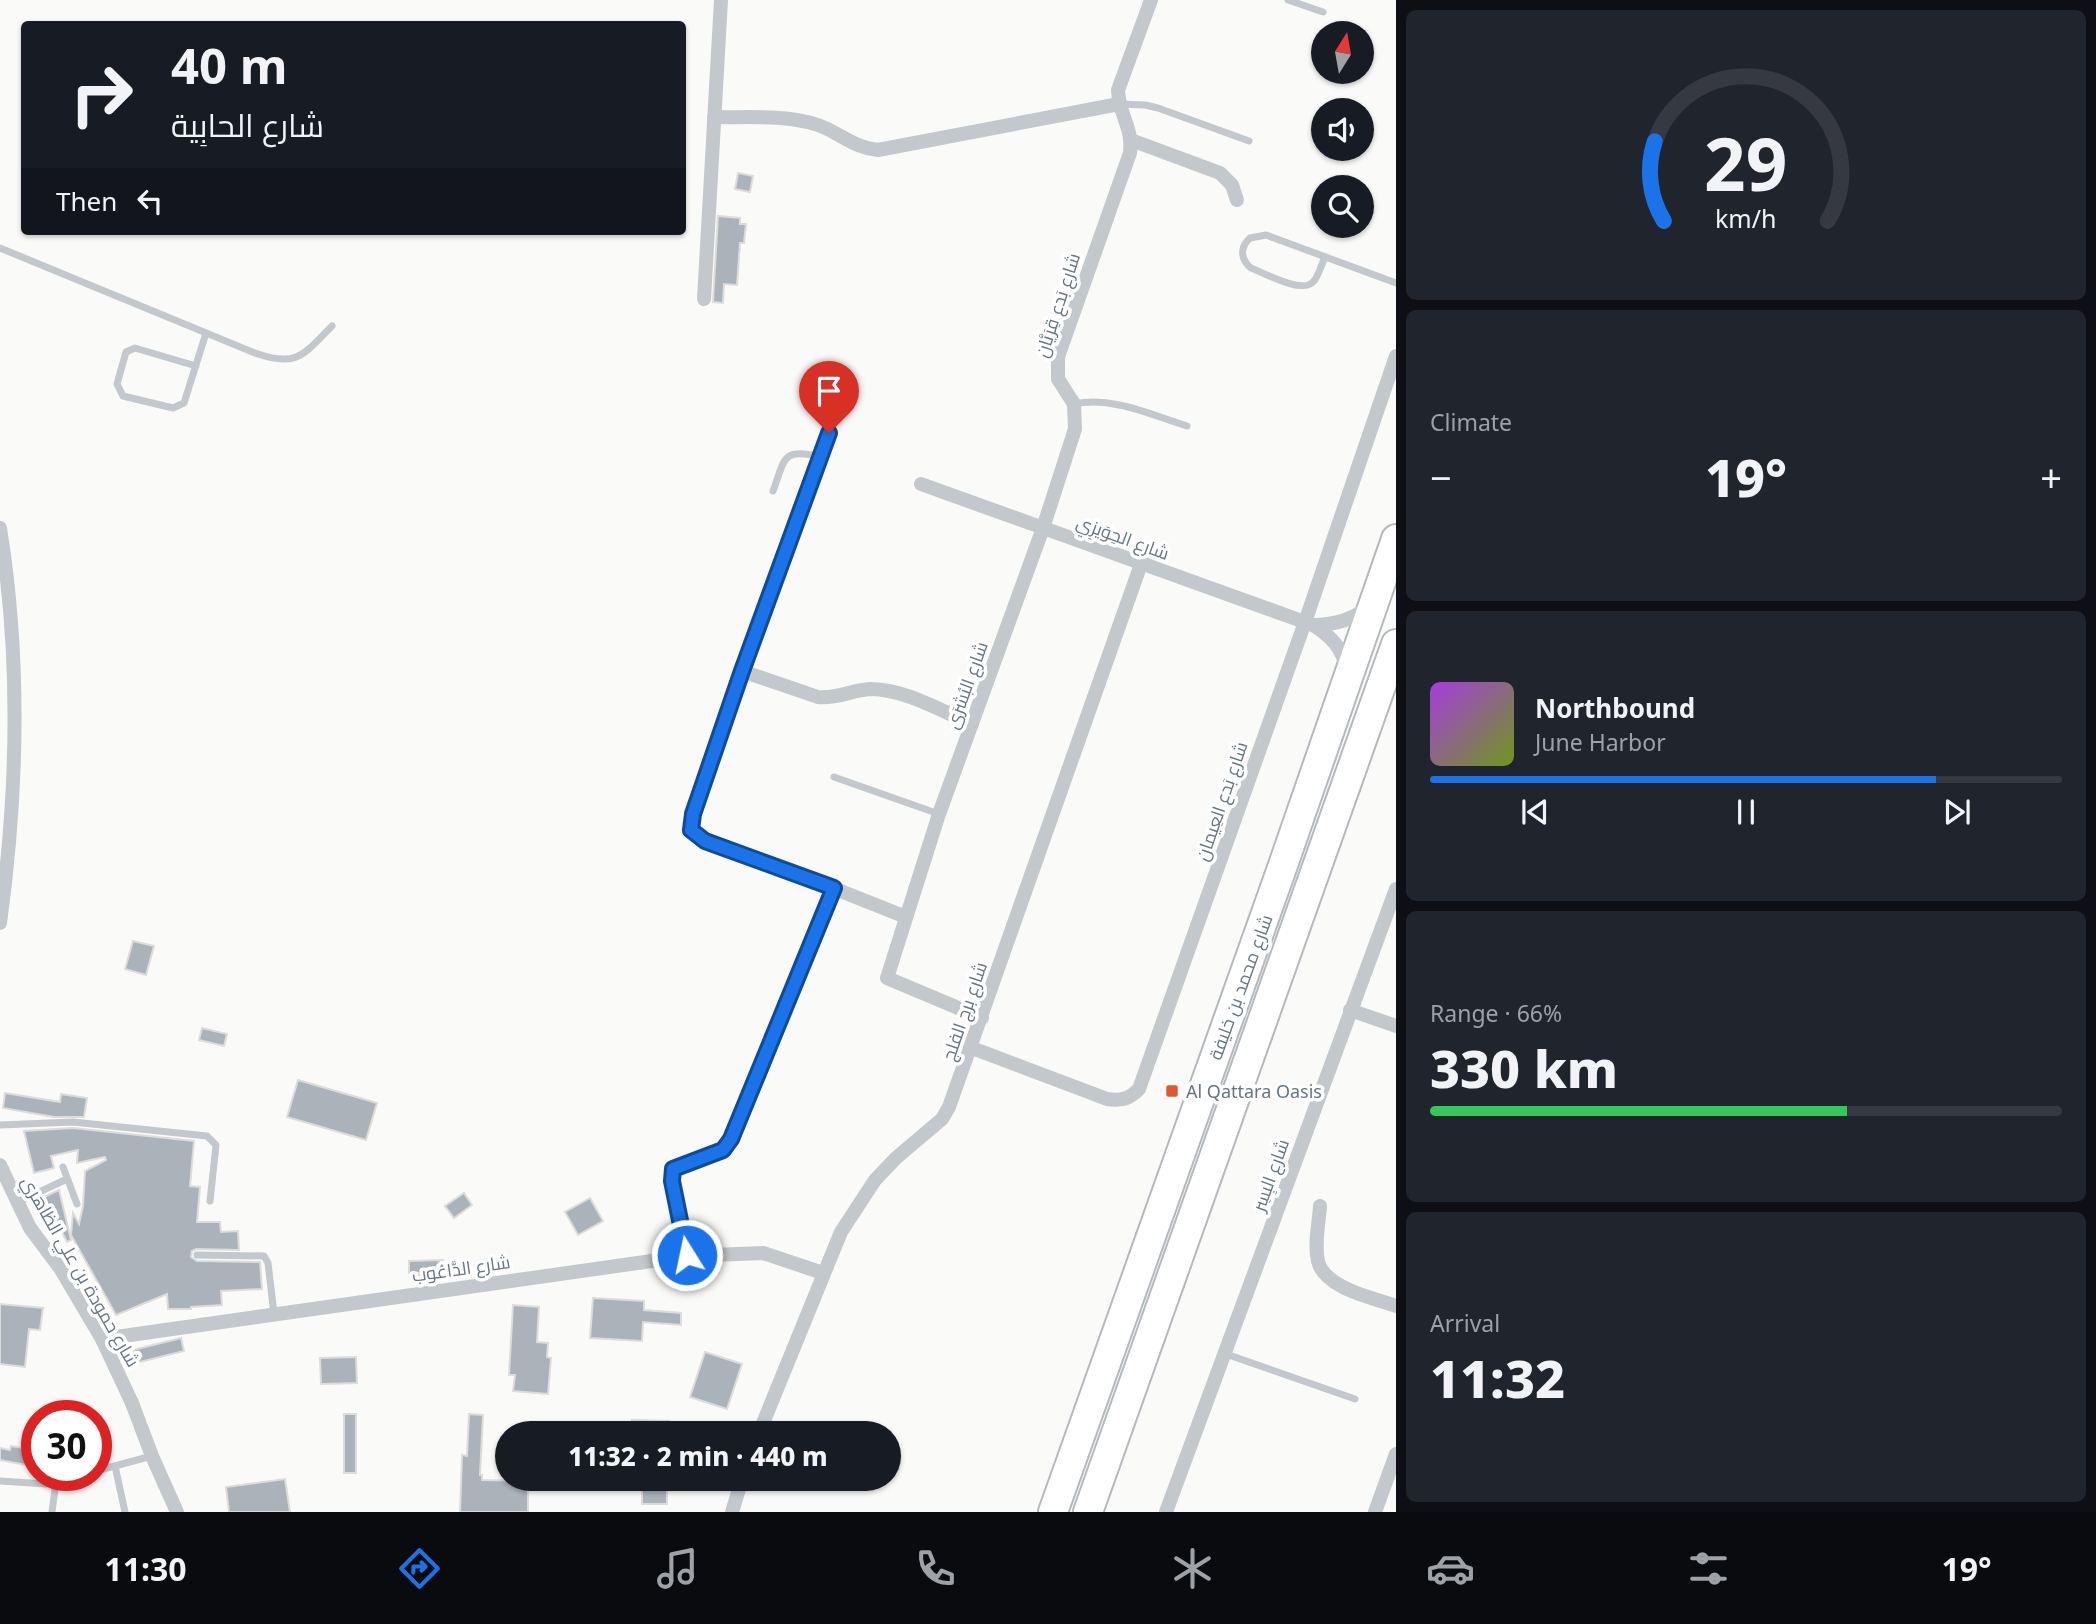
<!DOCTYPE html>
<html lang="en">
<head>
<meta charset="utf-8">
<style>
  body { margin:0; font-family:"Noto Sans",Cairo,sans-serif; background:#20242c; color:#f1f3f6; height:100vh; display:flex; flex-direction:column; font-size:26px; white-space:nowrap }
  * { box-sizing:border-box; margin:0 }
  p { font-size:23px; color:#9ea1a6 }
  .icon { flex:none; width:38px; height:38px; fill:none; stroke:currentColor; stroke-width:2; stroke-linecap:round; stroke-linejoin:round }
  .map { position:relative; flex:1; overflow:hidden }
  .drawer { display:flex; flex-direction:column; gap:10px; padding:10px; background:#0d0f14; width:700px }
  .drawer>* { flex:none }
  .hud { position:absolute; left:21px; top:21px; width:665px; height:214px; border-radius:7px; box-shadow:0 2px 5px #0004; background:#171b24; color:#f1f3f6; overflow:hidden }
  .needle { width:46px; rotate:11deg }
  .buttons { position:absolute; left:1311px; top:21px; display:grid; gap:14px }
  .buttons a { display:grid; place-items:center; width:63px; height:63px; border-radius:50%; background:#171b24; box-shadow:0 2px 5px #0004; font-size:35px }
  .speed { position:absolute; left:21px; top:1400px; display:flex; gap:14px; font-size:35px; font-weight:700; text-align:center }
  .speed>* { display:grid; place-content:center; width:91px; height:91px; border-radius:50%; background:#171b24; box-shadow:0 2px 5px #0004; line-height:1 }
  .speed .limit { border:10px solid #d22; background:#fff; color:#111 }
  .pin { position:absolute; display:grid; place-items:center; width:60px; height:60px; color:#fff; margin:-72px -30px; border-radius:50% 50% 50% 0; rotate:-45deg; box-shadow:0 0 7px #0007 }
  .pin .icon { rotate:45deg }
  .me { position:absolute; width:77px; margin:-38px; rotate:350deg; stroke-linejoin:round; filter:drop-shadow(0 0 5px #0008) }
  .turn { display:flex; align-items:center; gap:24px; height:147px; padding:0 35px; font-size:32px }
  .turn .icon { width:91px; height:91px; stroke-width:2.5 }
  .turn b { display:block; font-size:49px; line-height:60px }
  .then { display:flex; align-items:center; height:66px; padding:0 35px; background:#0003; gap:14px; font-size:26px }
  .big { font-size:52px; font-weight:800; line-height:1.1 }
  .drawer .card { flex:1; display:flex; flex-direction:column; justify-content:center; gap:10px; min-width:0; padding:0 24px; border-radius:10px; background:#20242c }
  .drawer .dial { align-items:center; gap:0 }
  .dial svg { height:182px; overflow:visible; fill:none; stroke:#363941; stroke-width:7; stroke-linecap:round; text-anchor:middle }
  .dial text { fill:#f1f3f6; stroke:none }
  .song { display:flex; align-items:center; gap:21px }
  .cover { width:84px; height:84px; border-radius:10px; background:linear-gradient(135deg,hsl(280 70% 55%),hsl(80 70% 35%)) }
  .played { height:7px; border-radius:4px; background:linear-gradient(90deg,#1a73e8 80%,#363941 80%) }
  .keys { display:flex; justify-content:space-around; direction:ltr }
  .heat { display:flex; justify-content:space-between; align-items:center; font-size:38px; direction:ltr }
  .charge { height:10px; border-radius:5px; background:linear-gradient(90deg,#34c759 66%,#363941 0) }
  .trip { position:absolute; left:495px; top:1421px; width:406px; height:70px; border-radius:35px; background:#171b24; box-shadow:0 2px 5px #0004; font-weight:800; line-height:70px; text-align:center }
  .tab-bar { display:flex; height:112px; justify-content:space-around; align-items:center; background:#090b0e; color:#9ea1a6 }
  .tab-bar .icon { width:49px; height:49px }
  .tab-bar .selected { color:#1a73e8 }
  .tab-bar b { font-size:32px; color:#f1f3f6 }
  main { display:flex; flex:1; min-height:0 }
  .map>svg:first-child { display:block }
</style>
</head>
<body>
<main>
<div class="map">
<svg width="1396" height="1512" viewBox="0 0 1396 1512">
  <rect width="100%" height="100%" fill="#fafaf8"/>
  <g fill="#aab3b9" stroke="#dcdcda" stroke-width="2">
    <path d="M738 173 753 176 750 192 735 189Z"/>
    <path d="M718 216 740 218V224H746L744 243H740L737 285 724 284 723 303 713 302Z"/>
    <path d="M133 941 154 946 146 975 125 969Z"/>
    <path d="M202 1028 227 1034 224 1046 199 1040Z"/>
    <path d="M298 1080 377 1103 366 1140 287 1117Z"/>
    <path d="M5 1093 60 1102 61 1094 87 1098 84 1117H54L3 1108Z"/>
    <path d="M73 1128 194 1141 190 1186 200 1187 197 1222H220L221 1232 238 1231 239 1250 196 1249 192 1251 191 1257 197 1261 260 1262 262 1289 221 1291 222 1305 191 1307V1309H168L167 1294 116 1315 71 1235 73 1213 79 1224 83 1206 85 1171 106 1160 105 1157 77 1163 78 1150 51 1156 54 1168 34 1173 24 1131Z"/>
    <path d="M59 1190 71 1240 67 1242 44 1197Z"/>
    <path d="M464 1193 472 1205 454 1218 445 1206Z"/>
    <path d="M590 1198 603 1221 578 1235 565 1212Z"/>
    <path d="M443 1260V1279L419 1280V1273H409V1261Z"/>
    <path d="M593 1298 644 1301V1310L681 1313V1325L643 1322 642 1341 590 1338Z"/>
    <path d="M0 1304 43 1308 40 1330 29 1329 25 1367 0 1364Z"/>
    <path d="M513 1305 539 1307 537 1342 548 1343 547 1357 551 1358 548 1394 513 1391 515 1375H509Z"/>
    <path d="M181 1338 184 1351 136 1363 133 1350Z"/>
    <path d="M705 1352 742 1364 727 1409 690 1397Z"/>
    <path d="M356 1357 357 1383 321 1384 320 1358Z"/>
    <rect x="344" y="1414" width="12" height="59"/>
    <path d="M469 1414 483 1415 480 1475H482V1480L528 1481V1512H460L462 1455 467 1456Z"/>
    <path d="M632 1420 669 1421 668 1433H632Z"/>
    <path d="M11 1446 37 1450V1467L0 1460V1448L10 1450Z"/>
    <path d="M285 1479 290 1512H229L226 1487Z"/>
    <rect x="642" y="1482" width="25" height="22"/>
  </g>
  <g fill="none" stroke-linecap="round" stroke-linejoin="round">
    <defs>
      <g id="highway">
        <path d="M1053 1512 1282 868 1396 539"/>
        <path d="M1088 1512 1396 644"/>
      </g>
    </defs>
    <use href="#highway" stroke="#b4b9bd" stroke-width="32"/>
    <g stroke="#c3c8cc" stroke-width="7">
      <path d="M1288 0 1323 12"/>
      <path d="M1119 104 1145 105 1158 108 1249 141"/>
      <path d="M0 248 255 353C297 368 303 355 332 326"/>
      <path d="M1325 257C1321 265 1319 276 1313 282 1302 294 1264 273 1251 268 1240 259 1240 247 1250 238L1266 235 1396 283"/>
      <path d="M196 366 135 348 126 352 117 384 123 396 173 408 184 403 206 333"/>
      <path d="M1074 404C1113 396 1151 415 1187 426"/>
      <path d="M773 491C785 459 782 447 820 457"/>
      <path d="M834 777 939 814"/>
      <path d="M0 1125 73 1122 207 1136 216 1145 210 1201"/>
      <path d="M63 1167 77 1204"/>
      <path d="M18 1202 67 1179"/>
      <path d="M197 1255 264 1256 268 1263 274 1314"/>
      <path d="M1226 1354 1355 1399"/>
      <path d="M115 1466 125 1512"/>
      <path d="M96 1471 152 1456"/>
      <path d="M0 1481 46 1484 81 1475"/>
      <path d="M52 1512 56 1482"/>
    </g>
    <g stroke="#c3c8cc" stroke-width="14">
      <path d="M714 117C747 118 786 114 818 125 840 133 854 148 878 150L1119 104"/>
      <path d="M1131 140 1220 173 1232 185 1237 200"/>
      <path d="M704 299 721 0"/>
      <path d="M921 484 1313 625C1331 636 1342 648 1347 669"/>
      <path d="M0 528C21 659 18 791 0 923"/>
      <path d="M1313 625C1335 625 1353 620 1370 606"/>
      <path d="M742 671 818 697C837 699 852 690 870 689 905 689 941 711 972 724"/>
      <path d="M833 888 906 917"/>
      <path d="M1350 1010 1396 1026"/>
      <path d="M982 1018 887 978 939 814 1043 528 1075 429 1074 404 1058 379V357L1130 153C1133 126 1119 116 1118 90L1151 0"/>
      <path d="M972 1048 1107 1099C1122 1101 1129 1099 1139 1089L1305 622 1396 356"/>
      <path d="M0 1165 30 1228 60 1268 102 1339 132 1403 152 1456 177 1512"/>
      <path d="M1320 1206C1319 1223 1314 1244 1318 1261 1324 1288 1373 1298 1396 1306"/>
      <path d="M687 1256 672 1181 673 1169C695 1156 715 1161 731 1139L833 888 705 841 691 830 693 814 742 671 829 433"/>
      <path d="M102 1339 687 1256 763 1253 823 1273"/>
      <path d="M759 1433 841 1232 875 1180 896 1158 942 1119 949 1107 1141 564"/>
      <path d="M732 1512 742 1479"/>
      <path d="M1166 1512 1396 889"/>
      <path d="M1375 1512 1396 1454"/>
    </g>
    <use href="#highway" stroke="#fff" stroke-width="28"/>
  </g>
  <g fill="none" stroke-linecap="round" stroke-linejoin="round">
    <defs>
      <path id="route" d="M687 1255 672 1181 673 1169 723 1150 731 1139 834 888 705 841 691 830 693 814 742 671 829 433"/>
    </defs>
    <use href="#route" stroke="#114b97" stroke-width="18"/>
    <use href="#route" stroke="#1a73e8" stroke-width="12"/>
  </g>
  <rect fill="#e4572e" stroke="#fff" stroke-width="2.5" x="1165" y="1084" width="14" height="14" rx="3.5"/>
  <g text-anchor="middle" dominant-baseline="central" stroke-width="7" stroke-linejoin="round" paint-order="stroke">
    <g font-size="18" fill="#657683" stroke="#fff">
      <text transform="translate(1057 305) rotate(-72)">شارع بَدع قِرَيَّان</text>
      <text transform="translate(1123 537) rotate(20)">شارع الحِوَيزِي</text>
      <text transform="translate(966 685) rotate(-70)">شارع البُشرَى</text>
      <text transform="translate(1221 801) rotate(-71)">شارع بَدع العِيمان</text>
      <text transform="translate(1240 987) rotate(-70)">شارع محمد بن خليفة</text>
      <text transform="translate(964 1011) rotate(-71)">شارع برج الفلج</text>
      <text transform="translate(1270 1175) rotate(-70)">شارع البِسِر</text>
      <text transform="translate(461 1268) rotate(-8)">شارع الدَّاعُوب</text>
      <text transform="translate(81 1271) rotate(60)">شارع حمودة بن علي الظاهري</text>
    </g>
    <g font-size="18" fill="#657683" stroke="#fff" text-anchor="start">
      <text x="1186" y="1091">Al Qattara Oasis</text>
    </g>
  </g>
</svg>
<div class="buttons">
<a><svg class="needle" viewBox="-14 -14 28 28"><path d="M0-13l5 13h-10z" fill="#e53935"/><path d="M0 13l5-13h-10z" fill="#9ea1a6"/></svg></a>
<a><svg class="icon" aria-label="sound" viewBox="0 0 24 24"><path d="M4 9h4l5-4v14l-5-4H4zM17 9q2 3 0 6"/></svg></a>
<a><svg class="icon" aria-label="search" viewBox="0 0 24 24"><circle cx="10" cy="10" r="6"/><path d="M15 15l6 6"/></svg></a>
</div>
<div class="speed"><div class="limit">30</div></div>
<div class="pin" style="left:829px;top:433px;background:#d93025"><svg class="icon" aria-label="arrive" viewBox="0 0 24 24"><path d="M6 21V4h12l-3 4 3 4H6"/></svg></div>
<svg class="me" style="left:687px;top:1255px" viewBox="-20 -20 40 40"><circle r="17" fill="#1a73e8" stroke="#fff" stroke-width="3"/><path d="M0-11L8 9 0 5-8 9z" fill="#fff"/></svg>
<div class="trip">11:32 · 2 min · 440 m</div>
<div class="hud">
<div class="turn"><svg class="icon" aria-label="right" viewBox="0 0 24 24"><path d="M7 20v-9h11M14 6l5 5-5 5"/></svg><div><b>40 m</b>شارع الحابِية</div></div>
<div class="then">Then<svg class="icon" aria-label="left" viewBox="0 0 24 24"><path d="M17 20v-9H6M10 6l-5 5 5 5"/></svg></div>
</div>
</div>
<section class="drawer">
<div class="card dial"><svg viewBox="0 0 100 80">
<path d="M14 69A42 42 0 1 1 86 69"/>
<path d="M14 69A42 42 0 0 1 10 34" stroke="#1a73e8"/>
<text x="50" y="56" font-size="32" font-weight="700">29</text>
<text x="50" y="72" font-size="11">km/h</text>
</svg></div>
<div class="card"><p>Climate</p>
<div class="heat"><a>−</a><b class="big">19°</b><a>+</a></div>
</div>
<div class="card">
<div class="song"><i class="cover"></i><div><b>Northbound</b><p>June Harbor</p></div></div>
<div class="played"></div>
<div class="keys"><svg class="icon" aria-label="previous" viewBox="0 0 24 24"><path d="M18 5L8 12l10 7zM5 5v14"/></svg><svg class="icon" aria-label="pause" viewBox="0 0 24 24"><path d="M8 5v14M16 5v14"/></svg><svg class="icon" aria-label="next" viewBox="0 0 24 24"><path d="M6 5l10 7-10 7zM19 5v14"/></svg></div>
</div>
<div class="card"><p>Range · 66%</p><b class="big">330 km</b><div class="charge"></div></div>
<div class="card"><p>Arrival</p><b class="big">11:32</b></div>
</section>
</main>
<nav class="tab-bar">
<b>11:30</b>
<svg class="icon selected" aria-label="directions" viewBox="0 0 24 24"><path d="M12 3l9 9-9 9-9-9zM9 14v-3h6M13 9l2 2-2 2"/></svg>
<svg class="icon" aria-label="music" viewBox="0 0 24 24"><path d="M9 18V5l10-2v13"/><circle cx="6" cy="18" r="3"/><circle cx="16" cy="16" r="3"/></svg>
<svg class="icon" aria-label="phone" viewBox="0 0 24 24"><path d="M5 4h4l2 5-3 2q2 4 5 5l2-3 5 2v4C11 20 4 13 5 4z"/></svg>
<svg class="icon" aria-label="climate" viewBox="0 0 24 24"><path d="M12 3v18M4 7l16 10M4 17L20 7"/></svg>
<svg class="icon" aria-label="car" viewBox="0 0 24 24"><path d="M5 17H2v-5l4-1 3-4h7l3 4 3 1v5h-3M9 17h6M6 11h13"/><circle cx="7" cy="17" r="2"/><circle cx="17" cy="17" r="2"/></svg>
<svg class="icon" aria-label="filters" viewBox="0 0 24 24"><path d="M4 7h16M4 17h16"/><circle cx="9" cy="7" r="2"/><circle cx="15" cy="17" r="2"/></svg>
<b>19°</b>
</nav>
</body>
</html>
